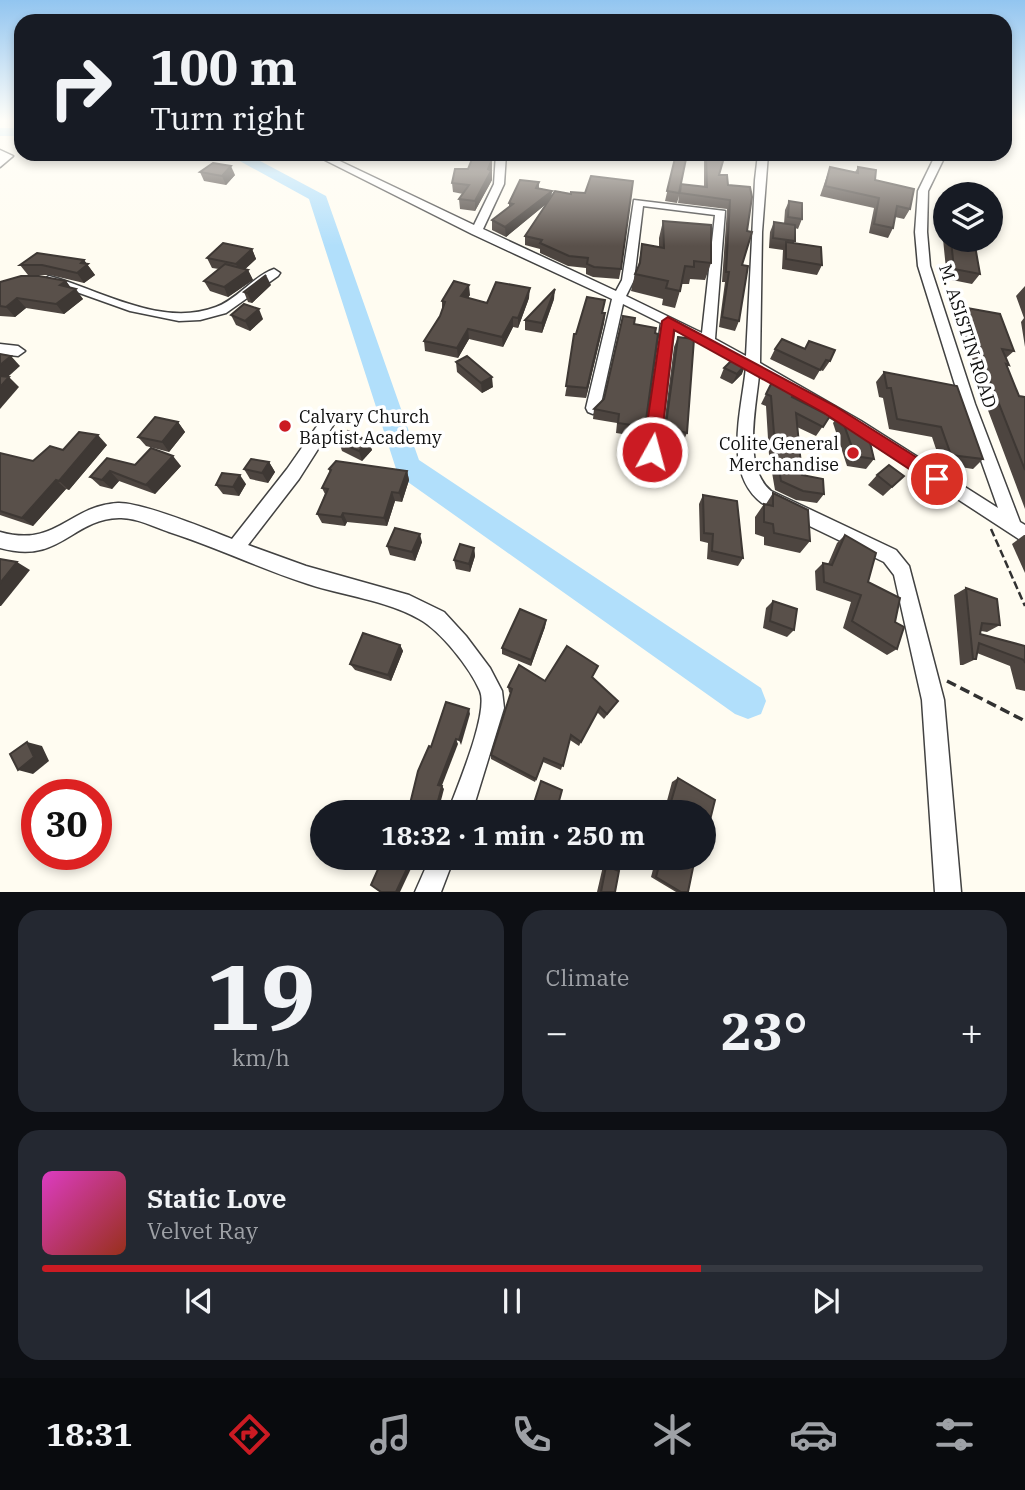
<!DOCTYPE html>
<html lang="en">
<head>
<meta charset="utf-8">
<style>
  body { margin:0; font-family:"IBM Plex Serif",serif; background:#242831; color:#f1f3f6; height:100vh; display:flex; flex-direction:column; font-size:26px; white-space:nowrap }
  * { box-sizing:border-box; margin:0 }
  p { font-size:23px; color:#9ea1a6 }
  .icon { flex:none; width:38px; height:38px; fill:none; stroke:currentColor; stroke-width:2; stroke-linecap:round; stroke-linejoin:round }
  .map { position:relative; height:892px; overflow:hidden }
  .details { display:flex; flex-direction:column; gap:18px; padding:18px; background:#0d0f14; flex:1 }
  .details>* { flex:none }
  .top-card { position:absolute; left:14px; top:14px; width:998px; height:147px; border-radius:21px; box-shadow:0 4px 10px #0003; background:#171b24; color:#f1f3f6; overflow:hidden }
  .controls { position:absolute; left:933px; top:182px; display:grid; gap:14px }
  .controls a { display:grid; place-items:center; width:70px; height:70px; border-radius:50%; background:#171b24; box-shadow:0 4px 10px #0003; font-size:35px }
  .speed { position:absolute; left:21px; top:779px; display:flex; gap:14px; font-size:35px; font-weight:700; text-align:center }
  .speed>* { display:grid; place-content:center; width:91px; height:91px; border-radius:50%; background:#171b24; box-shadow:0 4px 10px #0003; line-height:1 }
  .speed .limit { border:10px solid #d22; background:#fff; color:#111 }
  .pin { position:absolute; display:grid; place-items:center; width:60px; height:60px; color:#fff; margin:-30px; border:4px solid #fff; border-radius:50%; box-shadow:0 2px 7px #0007 }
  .me { position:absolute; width:77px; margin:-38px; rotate:7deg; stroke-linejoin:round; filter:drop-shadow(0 0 5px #0008) }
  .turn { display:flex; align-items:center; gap:24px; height:147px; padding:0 21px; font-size:32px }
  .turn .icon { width:91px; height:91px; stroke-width:2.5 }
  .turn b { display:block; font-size:49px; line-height:60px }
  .big { font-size:52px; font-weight:700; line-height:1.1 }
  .details .tile { flex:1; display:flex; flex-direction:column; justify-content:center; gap:10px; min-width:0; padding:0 24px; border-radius:21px; background:#242831 }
  .details .dial { align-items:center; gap:0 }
  .dial b { font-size:91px; line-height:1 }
  .song { display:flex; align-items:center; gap:21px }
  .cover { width:84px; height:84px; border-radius:10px; background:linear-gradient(135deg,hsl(310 70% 55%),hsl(10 70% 35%)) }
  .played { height:7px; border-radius:4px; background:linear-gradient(90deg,#cb1b23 70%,#363941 70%) }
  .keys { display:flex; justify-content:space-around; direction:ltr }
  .heat { display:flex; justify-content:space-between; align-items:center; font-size:38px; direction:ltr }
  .details .tiles { flex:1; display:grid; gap:18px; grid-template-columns:1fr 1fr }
  .tile:last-child { grid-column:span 2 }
  .trip { position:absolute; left:310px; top:800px; width:406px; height:70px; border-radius:35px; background:#171b24; box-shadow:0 4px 10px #0003; font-weight:700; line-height:70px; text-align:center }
  .dock { display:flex; height:112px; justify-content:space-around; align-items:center; background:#090b0e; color:#9ea1a6 }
  .dock .icon { width:49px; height:49px }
  .dock .selected { color:#cb1b23 }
  .dock b { font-size:32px; color:#f1f3f6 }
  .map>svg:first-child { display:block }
</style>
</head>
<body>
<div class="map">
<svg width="1025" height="892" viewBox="0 0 1025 892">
  <rect width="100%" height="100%" fill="#fffcf1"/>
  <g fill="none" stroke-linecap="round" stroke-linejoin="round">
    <g fill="#b1dffb" fill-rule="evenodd">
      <rect x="0" y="128" width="21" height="8"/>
      <path d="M227 154H247L326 196 419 460 761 688 766 701 761 714 748 719 735 714 398 475 309 199Z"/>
    </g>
    <defs>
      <g id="minor">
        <path d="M0 150 13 156 0 167Z"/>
        <path d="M313 154H325L474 225 494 184 496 154H506L504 184 483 229 616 291 622 280 634 200 725 211 715 339 746 356 755 180 758 154H768L762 232 760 363 861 421 998 508 961 404 918 266 915 232 918 191 936 154H946L928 191 927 232 930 266 975 404 1020 522 1025 525V543L850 429 759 375C756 408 742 467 771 491L896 550 909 566 944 700 961 892H935L922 700 894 575 884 562 762 503C722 473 742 409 746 367L674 329 659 452 657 456H645L643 452 661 323 623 304 600 408 593 414 588 412 586 408 612 299 472 234ZM643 206 715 215 702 333 626 296 634 280Z"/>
        <path d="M274 269 280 273 278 276 226 313 200 320 179 321 130 311 43 280 49 276C101 290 161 328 216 307 238 299 252 277 274 269Z"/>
        <path d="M0 344 18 346 25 351 18 356 0 354Z"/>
        <path d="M329 414 337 420 334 424 299 479 248 545 306 566 409 595 444 612 466 636 490 668 502 691 504 708 472 812H448C457 787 489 713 480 691 470 668 441 631 419 619 386 600 344 596 308 584 261 569 216 547 169 532 154 527 135 517 119 518 71 519 61 565 0 548V532C57 548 68 506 118 503 141 502 207 529 232 539L287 469 324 416Z"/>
        <path d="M430 858H454L441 892H415Z"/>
      </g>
    </defs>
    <use href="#minor" stroke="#424242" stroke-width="3"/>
    <path stroke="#313131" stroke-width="2.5" stroke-dasharray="8 3.5" stroke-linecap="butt" d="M991 529 1025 606"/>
    <path stroke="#313131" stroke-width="3.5" stroke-dasharray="10 5" stroke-linecap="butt" d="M947 681 1025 721"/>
    <use href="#minor" fill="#fff" fill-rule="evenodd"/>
  </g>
  <g fill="#4d4540">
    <path d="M474 154H490L491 159H492V180L475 211 460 209 459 199 463 194 453 192 452 183 468 169Z"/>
    <path d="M640 154H662L661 159 640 158Z"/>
    <path d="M676 154 681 185 704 187V154H725L719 175 728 185 742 265 739 321 735 331 719 327 725 282H722L727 209 678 203 679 196 677 203 665 201Z"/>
    <path d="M830 167 855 172 858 167 875 180 910 209 904 219 895 217 893 228 888 238 869 233 874 208 820 196Z"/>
    <path d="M200 172 235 175 226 185 204 181Z"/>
    <path d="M539 182V188L552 191 551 197 621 269 619 279 593 277 586 274V268L568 266 540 253V249L525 245V236L546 204 506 237 492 230V220L509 208V203Z"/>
    <path d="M789 201 802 219 798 229 795 228 794 243 822 265 817 275 782 269 783 250 769 248 770 232 774 222 784 224 785 210Z"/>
    <path d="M663 221 711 263 705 280 690 279 689 284H682L675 308 662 305 663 299 631 291 635 274 638 267 642 244 659 247V238Z"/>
    <path d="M945 237V240H974L980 274 972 284 947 279 943 239Z"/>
    <path d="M252 249 256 259 245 269 248 270 253 280 228 297 210 291 204 281 219 269 212 268 207 258Z"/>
    <path d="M84 260 95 275 84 283 50 275H28L20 265Z"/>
    <path d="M66 281 71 288 83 299 64 314 26 308 15 317 0 316V282Z"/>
    <path d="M271 285 252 303 248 302 244 292Z"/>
    <path d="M1025 286V347L1021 322 1024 318 1016 296Z"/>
    <path d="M470 295 468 298 487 303 529 298 518 328 513 327 503 347 469 339 458 358 425 351 424 341 440 316 442 309V301Z"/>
    <path d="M554 299 542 333 525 330V320Z"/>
    <path d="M967 308 1014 351 1006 358 1009 365 1007 367 1019 396 1025 397V509L974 373 976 371 959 318Z"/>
    <path d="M603 313H605L604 323 586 398 565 396 576 334Z"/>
    <path d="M231 315 263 319 250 331 236 325Z"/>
    <path d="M634 324 645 427 642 437 616 433 617 423 593 419 594 409 604 399Z"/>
    <path d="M678 337 687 433 683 442 678 441V448L675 458 660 456 674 347Z"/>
    <path d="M782 339 830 361 823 371 820 370 814 380 770 359 775 349Z"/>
    <path d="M456 362 493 387 482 393 457 372Z"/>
    <path d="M724 368 742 374 732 384 720 378Z"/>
    <path d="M884 372 983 459 973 469 941 464 932 437 889 429 883 398 879 397 876 382Z"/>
    <path d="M772 382 792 397 830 416 816 436 797 427 802 475 824 494 817 503 796 500 775 490 769 455 766 406 761 404Z"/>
    <path d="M840 413 874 459 866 469 847 466 833 423Z"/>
    <path d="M178 422 185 432 169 452 146 446 138 437Z"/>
    <path d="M368 441 372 450 362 461 342 451 339 442Z"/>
    <path d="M107 445 69 490 66 489 33 526 0 515V453L33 461 63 450Z"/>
    <path d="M269 462 275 472 268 483 250 479 244 469Z"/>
    <path d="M135 465 181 466 155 494 119 481 112 489 100 486 90 477Z"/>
    <path d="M329 469 407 471 409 480 402 502 395 501 387 526 347 522 345 526 322 523 317 514 325 494 322 488 330 473Z"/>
    <path d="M877 475 904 476 883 496 868 485Z"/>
    <path d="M246 484 239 496 223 494 216 485Z"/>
    <path d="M773 493 810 541 800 553 764 545V537L755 534V517L764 504H766Z"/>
    <path d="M703 495 743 558 738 566 707 559 708 543 700 541 699 504Z"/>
    <path d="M845 535 868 582 895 622 897 649 887 655 843 628 851 602 816 590 815 571 823 563 828 564 837 543Z"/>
    <path d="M1024 535H1025V573L1012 544Z"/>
    <path d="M422 542 415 561 390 555 387 546Z"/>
    <path d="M474 548 475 556 470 572 456 569 454 560Z"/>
    <path d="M966 588 1000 625 987 632 981 631 980 634 1025 646V691L1016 689 1010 666 977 653 976 659 963 665H960L954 595Z"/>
    <path d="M773 601 794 630 787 637 763 628 766 608Z"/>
    <path d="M546 620 545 627 531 666 502 654V648Z"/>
    <path d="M400 645 403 651 391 681 355 670 350 664Z"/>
    <path d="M593 678 614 706 604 719 597 712 579 746 570 740 561 770 543 762 535 782 491 759V755L511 694 509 692 508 687 545 681Z"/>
    <path d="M678 778 715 800 706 836H704V812H664L672 782Z"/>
    <path d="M576 858H597L595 865 593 866Z"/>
    <path d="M656 858H695L688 892H676L651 877Z"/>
    <path d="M603 866H606L615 892H597Z"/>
  </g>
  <g fill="#3e3834">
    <path d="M492 159V180L475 211V201Z"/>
    <path d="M231 166 235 175 226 185 222 176Z"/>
    <path d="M552 191 551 200 506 237 505 227Z"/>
    <path d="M252 249 256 259 240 274 236 264Z"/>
    <path d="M84 260 95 275 84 283 77 273 81 263Z"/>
    <path d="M248 270 253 280 228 297 224 287Z"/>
    <path d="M266 275 271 285 252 303 247 293Z"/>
    <path d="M66 281 73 291 76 289 83 299 64 314 56 304 60 285Z"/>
    <path d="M469 285 470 295 461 306V296Z"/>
    <path d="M530 288 529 298 518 328V318Z"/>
    <path d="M555 289 554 299 542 333V323Z"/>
    <path d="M17 298 26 308 15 317 6 307Z"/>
    <path d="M259 309 263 319 250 331 245 321Z"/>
    <path d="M605 313 604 323 586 398 587 388Z"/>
    <path d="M513 317V327L503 347 502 337Z"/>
    <path d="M468 329 469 339 458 358 457 348Z"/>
    <path d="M11 356 20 366 0 384V365Z"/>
    <path d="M746 364 742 374 732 384 737 374Z"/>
    <path d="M9 377 19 387 0 409V387Z"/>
    <path d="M492 377 493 387 482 393 481 383Z"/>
    <path d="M178 422 185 432 169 452 162 442Z"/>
    <path d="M98 435 107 445 69 490 59 481Z"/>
    <path d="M368 441 372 450 362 461 359 451Z"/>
    <path d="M173 456 181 466 155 494 146 485Z"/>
    <path d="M269 462 275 472 268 483 262 473Z"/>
    <path d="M110 471 119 481 112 489 102 480Z"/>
    <path d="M407 471 409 480 402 502 399 493Z"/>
    <path d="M240 475 246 484 239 496 233 487Z"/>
    <path d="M56 480 66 489 33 526 22 518Z"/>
    <path d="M392 492 395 501 387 526 384 518Z"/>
    <path d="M343 513 347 522 345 526 341 517Z"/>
    <path d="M420 534 422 542 415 561 412 552Z"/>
    <path d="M474 548 475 556 470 572 469 564Z"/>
    <path d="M17 562 30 570 1 606H0V583Z"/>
    <path d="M546 620 545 627 531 666V660Z"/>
    <path d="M400 645 403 651 391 681 388 675Z"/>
    <path d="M469 709 470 714 461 745 459 740Z"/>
    <path d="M456 739 458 744 441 788 438 785Z"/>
    <path d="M27 742 42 746 49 761 33 774 18 770Z"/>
    <path d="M442 786 444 789 438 812H435Z"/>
    <path d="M412 858H416L400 892H396Z"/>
  </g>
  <g fill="#59504a" stroke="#3e3834" stroke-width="2">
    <path d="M474 154H489L488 159H492L488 169 491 171 475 201 459 199 469 185 452 183 455 169H468Z"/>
    <path d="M676 154H687L679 193 667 191Z"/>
    <path d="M706 154H725L719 175H727L728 185 750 187 752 197 747 231 752 232 742 265 748 266 739 321 722 317 729 272H726L730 200 680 193 681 184 707 187Z"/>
    <path d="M213 163 231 166 222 176 200 172Z"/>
    <path d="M830 167 858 173V167L876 170 875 180 914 189 910 209 897 206 893 228 874 224 879 198 825 186Z"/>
    <path d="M591 176 633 181 621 269 594 267 587 264 588 258 569 256 540 243 542 240 525 236 555 191 571 194V192L585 193Z"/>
    <path d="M520 180 539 182 536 188 552 191 505 227 492 220 513 204 509 203Z"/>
    <path d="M789 201 802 203V219L788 217Z"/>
    <path d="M663 221 711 225V263L694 261V267L685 266 680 291 666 288 668 281 635 274 640 263 642 244 664 248Z"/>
    <path d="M774 222 795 225V241L773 238Z"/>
    <path d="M951 240H974L980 274 954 269Z"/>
    <path d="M786 242 821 247 822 265 786 259Z"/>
    <path d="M223 243 252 249 236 264 207 258Z"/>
    <path d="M37 253 84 260 81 263 88 264 77 273 42 265H20Z"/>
    <path d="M225 264 248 270 224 287 204 281Z"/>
    <path d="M266 275 247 293 244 292Z"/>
    <path d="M21 276H39L61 280 66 281 60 285 76 289 56 304 17 298 6 307 0 306V282Z"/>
    <path d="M454 281 469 285 461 296 487 303 496 282 530 288 518 318 513 317 502 337 468 329 457 348 424 341 440 316 445 302 442 301Z"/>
    <path d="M555 289 542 323 525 320Z"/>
    <path d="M587 297 605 300 602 313H605L587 388 566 386 574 334H576Z"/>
    <path d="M244 304 259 309 245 321 231 315Z"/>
    <path d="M967 308 1000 314 1014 351 1002 349 1009 365 1006 364 1019 396 1025 397V470L983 363 986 364Z"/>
    <path d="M623 316 635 318 634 324 656 328 655 333 658 334 645 427 618 423 619 414 594 409 604 399Z"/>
    <path d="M678 337 694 339 687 433 679 431 678 448 663 446Z"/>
    <path d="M782 339 805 349 809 341 835 350 830 361 826 360 820 370 775 349Z"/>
    <path d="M0 354 11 356 0 365Z"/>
    <path d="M467 356 492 377 481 383 456 362Z"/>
    <path d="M734 358 746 364 737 374 724 368Z"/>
    <path d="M884 372 957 386 983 459 951 455 941 427 897 419 891 388H887Z"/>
    <path d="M0 376 9 377 0 387Z"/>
    <path d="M772 382 794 392 792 397 830 416 823 427 796 413 802 475 823 479 824 494 803 491 781 481 775 446 771 396 766 394Z"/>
    <path d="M840 413 867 430 874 459 855 456Z"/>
    <path d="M155 417 178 422 162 442 138 437Z"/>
    <path d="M348 431 368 441 359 451 339 442Z"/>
    <path d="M79 432 98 435 59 481 56 480 22 518 0 511V453L33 461 50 446 63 450Z"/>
    <path d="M151 448 173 456 146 485 110 471 102 480 90 477 107 458 135 465Z"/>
    <path d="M251 459 269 462 262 473 244 469Z"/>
    <path d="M336 461 407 471 399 493 392 492 384 518 343 513 341 517 317 514 328 489 322 488 331 470 329 469Z"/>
    <path d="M889 465 904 476 892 487 877 475Z"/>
    <path d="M222 473 240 475 233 487 216 485Z"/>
    <path d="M773 493 808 510 810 541 774 533 773 524 764 522V504L773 506Z"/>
    <path d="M703 495 737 501 743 558 712 551 713 534 704 533Z"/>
    <path d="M395 528 420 534 412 552 387 546Z"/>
    <path d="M845 535 876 553 868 582 900 598 895 622 904 627 897 649 852 621 861 595 824 582 823 563 832 565Z"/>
    <path d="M460 544 474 548 469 564 454 560Z"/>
    <path d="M0 559 17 562 0 583Z"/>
    <path d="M966 588 997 599 1000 625 982 623 980 634 1025 646V663L1024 660 979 643 976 659H973Z"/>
    <path d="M773 601 797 609 794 630 770 621Z"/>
    <path d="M520 609 546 620 531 660 502 648Z"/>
    <path d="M363 633 400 645 388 675 350 664Z"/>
    <path d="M567 646 598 666 592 677 618 701 607 714 600 707 581 742 571 735 563 766 544 758 536 779 491 755 512 689 508 687 519 665 545 681Z"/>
    <path d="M446 702 469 709 459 740 456 739 438 785 442 786 435 812H408L418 771 429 746 431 747Z"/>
    <path d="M27 742 34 757 18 770 10 754Z"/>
    <path d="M678 778 715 800 706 836 704 834V812H668Z"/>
    <path d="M541 781 562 790 556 812H531Z"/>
    <path d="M383 858H412L396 892H381L371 885Z"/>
    <path d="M580 858H597L595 865Z"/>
    <path d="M661 858H695L688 892H681L656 877Z"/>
    <path d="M606 866 619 871 615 892H601Z"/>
  </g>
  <linearGradient id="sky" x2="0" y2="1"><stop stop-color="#92c5f0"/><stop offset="0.49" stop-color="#fffef9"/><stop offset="1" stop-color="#fffef9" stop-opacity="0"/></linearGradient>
  <rect width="1025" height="246" fill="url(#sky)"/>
  <path fill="#cb1b23" stroke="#841217" stroke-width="2" d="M668 317 835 406 943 474 946 479 943 484H932L824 413 674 330 660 452 657 456H646L643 452 662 321Z"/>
  <g fill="#cb1b23" stroke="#fff" stroke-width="2.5">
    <circle cx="285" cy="426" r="7"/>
    <circle cx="853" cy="453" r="7"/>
  </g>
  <g text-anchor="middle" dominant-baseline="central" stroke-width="7" stroke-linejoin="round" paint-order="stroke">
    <g font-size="18" fill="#0f0f0f" stroke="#fff">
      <text transform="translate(968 336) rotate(72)">M. ASISTIN ROAD</text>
    </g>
    <g font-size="18" fill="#0f0f0f" stroke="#fff" text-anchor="start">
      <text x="299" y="416">Calvary Church<tspan x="299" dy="21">Baptist Academy</tspan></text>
      <text x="839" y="443" text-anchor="end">Colite General<tspan x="839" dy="21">Merchandise</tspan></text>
    </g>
  </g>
</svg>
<div class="controls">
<a><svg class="icon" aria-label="layers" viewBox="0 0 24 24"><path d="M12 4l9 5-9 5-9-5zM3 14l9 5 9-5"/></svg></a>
</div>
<div class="speed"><div class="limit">30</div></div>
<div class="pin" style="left:937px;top:479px;background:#d93025"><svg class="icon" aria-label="arrive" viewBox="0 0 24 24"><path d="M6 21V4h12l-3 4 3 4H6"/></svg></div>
<svg class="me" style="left:652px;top:452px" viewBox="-20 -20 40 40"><circle r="17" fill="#cb1b23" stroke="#fff" stroke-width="3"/><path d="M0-11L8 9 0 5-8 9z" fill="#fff"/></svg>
<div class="trip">18:32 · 1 min · 250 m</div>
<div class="top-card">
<div class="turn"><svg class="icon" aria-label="right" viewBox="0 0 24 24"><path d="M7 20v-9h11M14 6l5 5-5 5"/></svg><div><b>100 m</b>Turn right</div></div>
</div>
</div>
<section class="details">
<div class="tiles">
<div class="tile dial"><b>19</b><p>km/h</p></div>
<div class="tile"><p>Climate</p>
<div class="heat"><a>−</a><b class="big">23°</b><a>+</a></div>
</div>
<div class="tile">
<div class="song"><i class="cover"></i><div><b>Static Love</b><p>Velvet Ray</p></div></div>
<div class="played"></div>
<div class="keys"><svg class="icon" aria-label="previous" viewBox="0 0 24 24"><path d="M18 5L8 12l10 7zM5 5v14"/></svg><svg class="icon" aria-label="pause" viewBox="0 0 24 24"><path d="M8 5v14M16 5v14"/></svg><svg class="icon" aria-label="next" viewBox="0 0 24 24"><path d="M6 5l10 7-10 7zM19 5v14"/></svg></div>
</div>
</div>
</section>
<nav class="dock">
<b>18:31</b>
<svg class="icon selected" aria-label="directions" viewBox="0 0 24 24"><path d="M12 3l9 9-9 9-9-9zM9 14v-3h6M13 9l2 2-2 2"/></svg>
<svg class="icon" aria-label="music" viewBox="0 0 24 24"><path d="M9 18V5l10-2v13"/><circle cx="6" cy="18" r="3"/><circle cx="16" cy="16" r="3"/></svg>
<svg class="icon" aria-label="phone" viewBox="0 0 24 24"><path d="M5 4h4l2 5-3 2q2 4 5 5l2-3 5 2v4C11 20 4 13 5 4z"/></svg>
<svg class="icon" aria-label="climate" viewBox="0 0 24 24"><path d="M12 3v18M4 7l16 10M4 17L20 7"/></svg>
<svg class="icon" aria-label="car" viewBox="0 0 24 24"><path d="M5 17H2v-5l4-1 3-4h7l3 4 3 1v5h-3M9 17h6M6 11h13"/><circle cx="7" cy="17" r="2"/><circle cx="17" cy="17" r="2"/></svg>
<svg class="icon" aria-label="filters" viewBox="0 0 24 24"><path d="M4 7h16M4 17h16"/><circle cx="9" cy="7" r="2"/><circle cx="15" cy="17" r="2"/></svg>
</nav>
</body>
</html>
